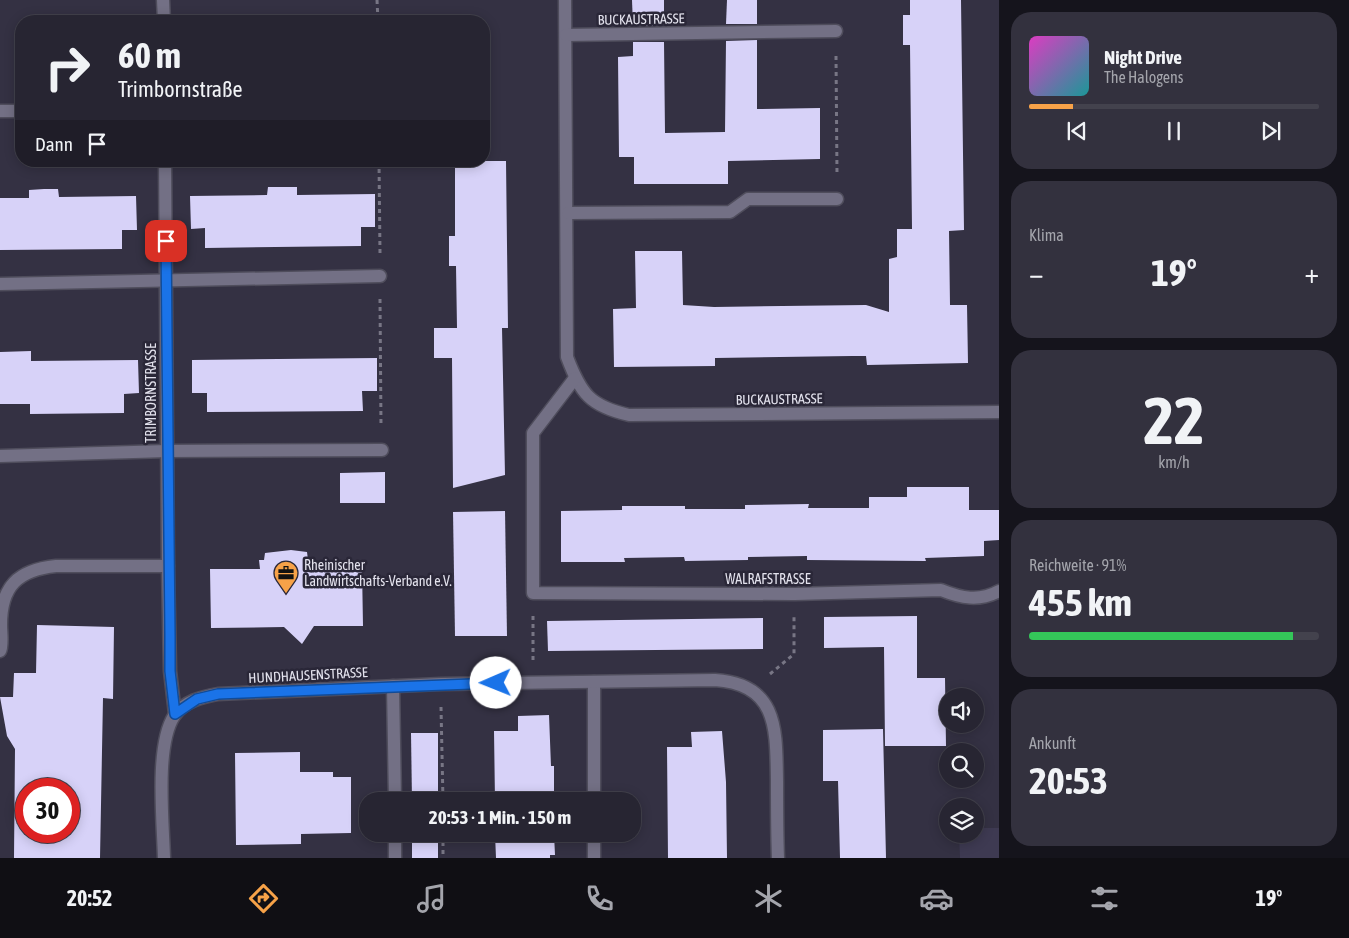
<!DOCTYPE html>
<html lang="de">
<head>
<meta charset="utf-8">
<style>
  body { margin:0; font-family:"Asap Condensed",sans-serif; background:#33313e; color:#f1f3f6; height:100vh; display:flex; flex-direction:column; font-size:19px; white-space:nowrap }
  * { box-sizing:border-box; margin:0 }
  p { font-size:16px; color:#a4a5ac }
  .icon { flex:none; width:28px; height:28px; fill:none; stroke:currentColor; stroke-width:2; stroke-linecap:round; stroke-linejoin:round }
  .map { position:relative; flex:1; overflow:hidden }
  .side { display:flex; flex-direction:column; gap:12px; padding:12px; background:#15141c; width:350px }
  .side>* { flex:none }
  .guide { position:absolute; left:15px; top:15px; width:475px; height:152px; border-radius:20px; box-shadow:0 2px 12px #0003,0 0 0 1px #43424d; background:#272532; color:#f1f3f6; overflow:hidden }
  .tools { position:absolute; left:939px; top:688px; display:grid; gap:10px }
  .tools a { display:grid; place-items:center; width:45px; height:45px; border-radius:50%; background:#272532; box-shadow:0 2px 12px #0003,0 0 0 1px #43424d; font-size:25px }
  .speed { position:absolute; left:15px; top:778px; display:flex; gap:10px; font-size:25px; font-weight:700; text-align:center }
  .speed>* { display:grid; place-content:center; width:65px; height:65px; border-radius:50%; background:#272532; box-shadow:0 2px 12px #0003,0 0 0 1px #43424d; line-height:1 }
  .speed .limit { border:8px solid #d22; background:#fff; color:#111 }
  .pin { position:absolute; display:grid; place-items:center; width:42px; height:42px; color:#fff; margin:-21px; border-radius:10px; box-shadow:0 2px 8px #0006 }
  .me { position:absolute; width:55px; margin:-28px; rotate:269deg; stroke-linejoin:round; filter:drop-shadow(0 0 4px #0008) }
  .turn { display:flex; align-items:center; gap:18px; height:105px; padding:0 20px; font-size:22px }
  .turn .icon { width:65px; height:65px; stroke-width:2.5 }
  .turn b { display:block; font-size:35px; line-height:42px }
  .then { display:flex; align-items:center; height:48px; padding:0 20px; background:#0003; gap:10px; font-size:19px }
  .big { font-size:38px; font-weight:700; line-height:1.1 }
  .side .widget { flex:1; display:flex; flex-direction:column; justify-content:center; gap:8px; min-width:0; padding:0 18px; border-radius:20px; background:#33313e }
  .side .dial { align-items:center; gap:0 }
  .dial b { font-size:65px; line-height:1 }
  .song { display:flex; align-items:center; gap:15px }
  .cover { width:60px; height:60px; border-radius:8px; background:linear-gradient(135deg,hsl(310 70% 55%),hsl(180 70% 35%)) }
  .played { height:5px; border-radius:2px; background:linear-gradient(90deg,#f7a248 15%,#43424d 15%) }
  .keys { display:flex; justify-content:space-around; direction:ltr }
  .heat { display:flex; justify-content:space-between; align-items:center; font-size:28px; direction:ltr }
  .charge { height:8px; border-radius:4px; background:linear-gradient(90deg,#34c759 91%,#43424d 0) }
  .trip { position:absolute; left:359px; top:792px; width:282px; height:50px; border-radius:20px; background:#272532; box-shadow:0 2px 12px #0003,0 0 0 1px #43424d; font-weight:700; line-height:50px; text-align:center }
  .dock { display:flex; height:80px; justify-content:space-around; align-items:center; background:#100f14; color:#a4a5ac }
  .dock .icon { width:35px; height:35px }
  .dock .current { color:#f7a248 }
  .dock b { font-size:22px; color:#f1f3f6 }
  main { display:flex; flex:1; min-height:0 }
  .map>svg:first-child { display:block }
</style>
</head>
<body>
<main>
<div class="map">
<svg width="999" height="858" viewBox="0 0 999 858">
  <rect width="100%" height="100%" fill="#343143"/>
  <path fill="#3e3a52" d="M975 828H999V858H960L959 834H975Z"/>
  <g fill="#d7d2f8" fill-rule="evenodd">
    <path d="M632 0H664V25L633 26Z"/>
    <path d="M727 0H757V24H726Z"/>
    <path d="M910 0H961L964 230 949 231 950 305H967L968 363 867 365 866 356H852L715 358V366L614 367 613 309 636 308 635 251H682L683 305 714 307 866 305 889 312V259L897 257V229H912L910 45H903V15H910Z"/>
    <path d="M757 40V109L820 108V159L728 161V184H634V157H619L618 57 633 56V42H664L665 133 725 132 726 41Z"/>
    <path d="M455 161H506L508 328H502L505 475 453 488 452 358H434V328H457L456 266H449V236H455Z"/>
    <path d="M268 187H297V195L375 194V227H361V246L205 248V228L191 229 190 196 267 195Z"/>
    <path d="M44 189H58L59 197 136 196 137 230H122V249L0 250V198H29V190Z"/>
    <path d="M31 351V361L138 360 139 393 124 394V413L30 414V404H0V352Z"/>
    <path d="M377 358V391H362L363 411 207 412V393H192V360Z"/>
    <path d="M385 472V503H340V473Z"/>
    <path d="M907 487H969V510H999V540L984 541V556L925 558 926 561 807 560V556L748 557V560L685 561 684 557 624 558 625 562H561V511L622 510V506H685V509H745V505L809 504 808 508H869V497H907Z"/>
    <path d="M505 511 507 636H455L453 512Z"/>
    <path d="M291 550 307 552 308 560H313V568H362L363 626H314L302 644 284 627 211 628 210 569H260L259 560H264L265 553Z"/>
    <path d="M917 616V678H945L946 746H885L884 647 824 648V617Z"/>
    <path d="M763 618V649L548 651 547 621Z"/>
    <path d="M37 625 114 627 113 699 103 698 100 858H14L15 749 7 736 0 697H13L14 673H36ZM26 789H69V831H26Z"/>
    <path d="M549 715 551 766H554V801H495L494 731H518V716Z"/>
    <path d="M883 729 886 858H840L838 781H823V730Z"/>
    <path d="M722 731 726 782 727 858H668L667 747H692L691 732Z"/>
    <path d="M411 733H438V801H412Z"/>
    <path d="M300 752V772H333V777H351V833L301 834V844L236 845 235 753Z"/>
    <rect x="412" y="834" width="26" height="24"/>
    <path d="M495 834H554L555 855H550V858H496Z"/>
  </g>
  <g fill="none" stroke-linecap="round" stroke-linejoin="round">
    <defs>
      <g id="minor">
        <path d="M163 0 164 21"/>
        <path d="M565 0 567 357C581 394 590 406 629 415L999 412"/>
        <path d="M566 35 836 31"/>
        <path d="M0 111H21"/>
        <path d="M165 161 168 566 170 671 175 714"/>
        <path d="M568 213 730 212 748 199H837"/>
        <path d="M0 284 380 276"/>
        <path d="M575 378 533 433V593L795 594 941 590C961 598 979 602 999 591"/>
        <path d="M0 456 167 451 382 450"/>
        <path d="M0 651C3 646 1 633 1 625 1 586 18 570 56 566H168"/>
        <path d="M594 682V801"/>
        <path d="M393 686 395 801"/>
        <path d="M395 834V858"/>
        <path d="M594 834V858"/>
        <path d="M164 858C163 821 155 746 174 716 184 701 202 697 218 694L441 684 715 680C779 684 776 731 777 781 777 807 777 832 778 858"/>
      </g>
    </defs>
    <use href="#minor" stroke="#4f4d5c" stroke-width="15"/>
    <g stroke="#787685" stroke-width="3" stroke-dasharray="4 4" stroke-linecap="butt">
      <path d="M377 0 378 21"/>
      <path d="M836 56 837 174"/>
      <path d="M379 161 380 253"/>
      <path d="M380 299 381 426"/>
      <path d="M533 616V660"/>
      <path d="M770 674 794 654V617"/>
      <path d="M441 707 443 801"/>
      <path d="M443 834V858"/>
    </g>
    <use href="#minor" stroke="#737085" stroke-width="12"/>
  </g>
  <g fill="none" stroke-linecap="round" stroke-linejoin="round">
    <defs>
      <path id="route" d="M166 241 170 636V671L175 714 197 699 218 694 496 683"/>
    </defs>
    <use href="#route" stroke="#114b97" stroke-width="12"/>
    <use href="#route" stroke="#1a73e8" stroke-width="9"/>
  </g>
  <defs>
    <symbol id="office-pin" viewBox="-11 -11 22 30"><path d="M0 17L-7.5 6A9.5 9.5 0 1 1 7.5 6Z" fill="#f7a248" stroke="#2a2738"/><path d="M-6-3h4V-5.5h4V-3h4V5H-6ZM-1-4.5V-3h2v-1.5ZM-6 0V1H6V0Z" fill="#111"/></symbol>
  </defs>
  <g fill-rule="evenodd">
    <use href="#office-pin" x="272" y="559" width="28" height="38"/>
  </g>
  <g text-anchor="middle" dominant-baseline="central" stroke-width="5" stroke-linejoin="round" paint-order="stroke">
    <g font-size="14" fill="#e3e2ed" stroke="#2a2738">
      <text transform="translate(641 19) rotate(-1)">BUCKAUSTRASSE</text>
      <text transform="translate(151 393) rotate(-90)">TRIMBORNSTRASSE</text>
      <text transform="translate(779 399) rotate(-1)">BUCKAUSTRASSE</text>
      <text x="768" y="579">WALRAFSTRASSE</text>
      <text transform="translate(308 675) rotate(-3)">HUNDHAUSENSTRASSE</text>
    </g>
    <g font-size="14" fill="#e3e2ed" stroke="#2a2738" text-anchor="start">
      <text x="304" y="565">Rheinischer<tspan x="304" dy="16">Landwirtschafts-Verband e.V.</tspan></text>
    </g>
  </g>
</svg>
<div class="tools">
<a><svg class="icon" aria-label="sound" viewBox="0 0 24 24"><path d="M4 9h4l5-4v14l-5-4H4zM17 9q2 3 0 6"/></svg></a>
<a><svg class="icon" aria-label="search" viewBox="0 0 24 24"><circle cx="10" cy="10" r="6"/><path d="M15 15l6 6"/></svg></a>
<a><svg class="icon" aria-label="layers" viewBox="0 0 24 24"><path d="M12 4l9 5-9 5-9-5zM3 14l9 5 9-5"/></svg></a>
</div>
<div class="speed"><div class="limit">30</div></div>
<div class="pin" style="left:166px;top:241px;background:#d93025"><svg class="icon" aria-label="arrive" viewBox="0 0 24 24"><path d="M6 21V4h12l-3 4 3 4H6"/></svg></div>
<svg class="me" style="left:496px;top:683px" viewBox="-20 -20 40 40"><circle r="19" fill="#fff"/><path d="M0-13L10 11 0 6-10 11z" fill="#1a73e8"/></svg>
<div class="trip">20:53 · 1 Min. · 150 m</div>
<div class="guide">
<div class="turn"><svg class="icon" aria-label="right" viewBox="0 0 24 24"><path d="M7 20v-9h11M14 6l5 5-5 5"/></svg><div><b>60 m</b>Trimbornstraße</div></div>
<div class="then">Dann<svg class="icon" aria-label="arrive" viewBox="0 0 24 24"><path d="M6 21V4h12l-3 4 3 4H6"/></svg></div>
</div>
</div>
<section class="side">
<div class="widget">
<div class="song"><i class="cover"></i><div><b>Night Drive</b><p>The Halogens</p></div></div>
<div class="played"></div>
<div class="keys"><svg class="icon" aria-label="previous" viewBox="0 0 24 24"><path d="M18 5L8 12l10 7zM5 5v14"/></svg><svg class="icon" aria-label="pause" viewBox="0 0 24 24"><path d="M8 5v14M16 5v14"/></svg><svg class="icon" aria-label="next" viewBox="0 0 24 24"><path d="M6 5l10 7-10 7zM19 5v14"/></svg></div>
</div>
<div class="widget"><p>Klima</p>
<div class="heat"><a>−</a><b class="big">19°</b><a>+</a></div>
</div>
<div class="widget dial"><b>22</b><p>km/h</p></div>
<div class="widget"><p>Reichweite · 91%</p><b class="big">455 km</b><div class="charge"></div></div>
<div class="widget"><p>Ankunft</p><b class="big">20:53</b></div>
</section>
</main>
<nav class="dock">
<b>20:52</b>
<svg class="icon current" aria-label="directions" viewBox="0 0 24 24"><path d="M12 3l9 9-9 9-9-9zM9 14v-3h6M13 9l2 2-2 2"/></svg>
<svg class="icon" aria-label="music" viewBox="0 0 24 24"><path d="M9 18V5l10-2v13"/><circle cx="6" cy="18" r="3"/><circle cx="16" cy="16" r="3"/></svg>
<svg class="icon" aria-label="phone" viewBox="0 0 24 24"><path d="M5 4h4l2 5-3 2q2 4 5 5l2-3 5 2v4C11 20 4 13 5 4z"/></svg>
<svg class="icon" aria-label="climate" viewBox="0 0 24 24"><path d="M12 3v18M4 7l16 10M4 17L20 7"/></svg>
<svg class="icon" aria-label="car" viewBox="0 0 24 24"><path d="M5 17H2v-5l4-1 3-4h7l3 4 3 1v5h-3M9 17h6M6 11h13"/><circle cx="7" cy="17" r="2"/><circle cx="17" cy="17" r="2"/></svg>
<svg class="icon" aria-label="filters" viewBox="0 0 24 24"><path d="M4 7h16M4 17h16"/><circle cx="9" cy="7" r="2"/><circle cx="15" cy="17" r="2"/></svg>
<b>19°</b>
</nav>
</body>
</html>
